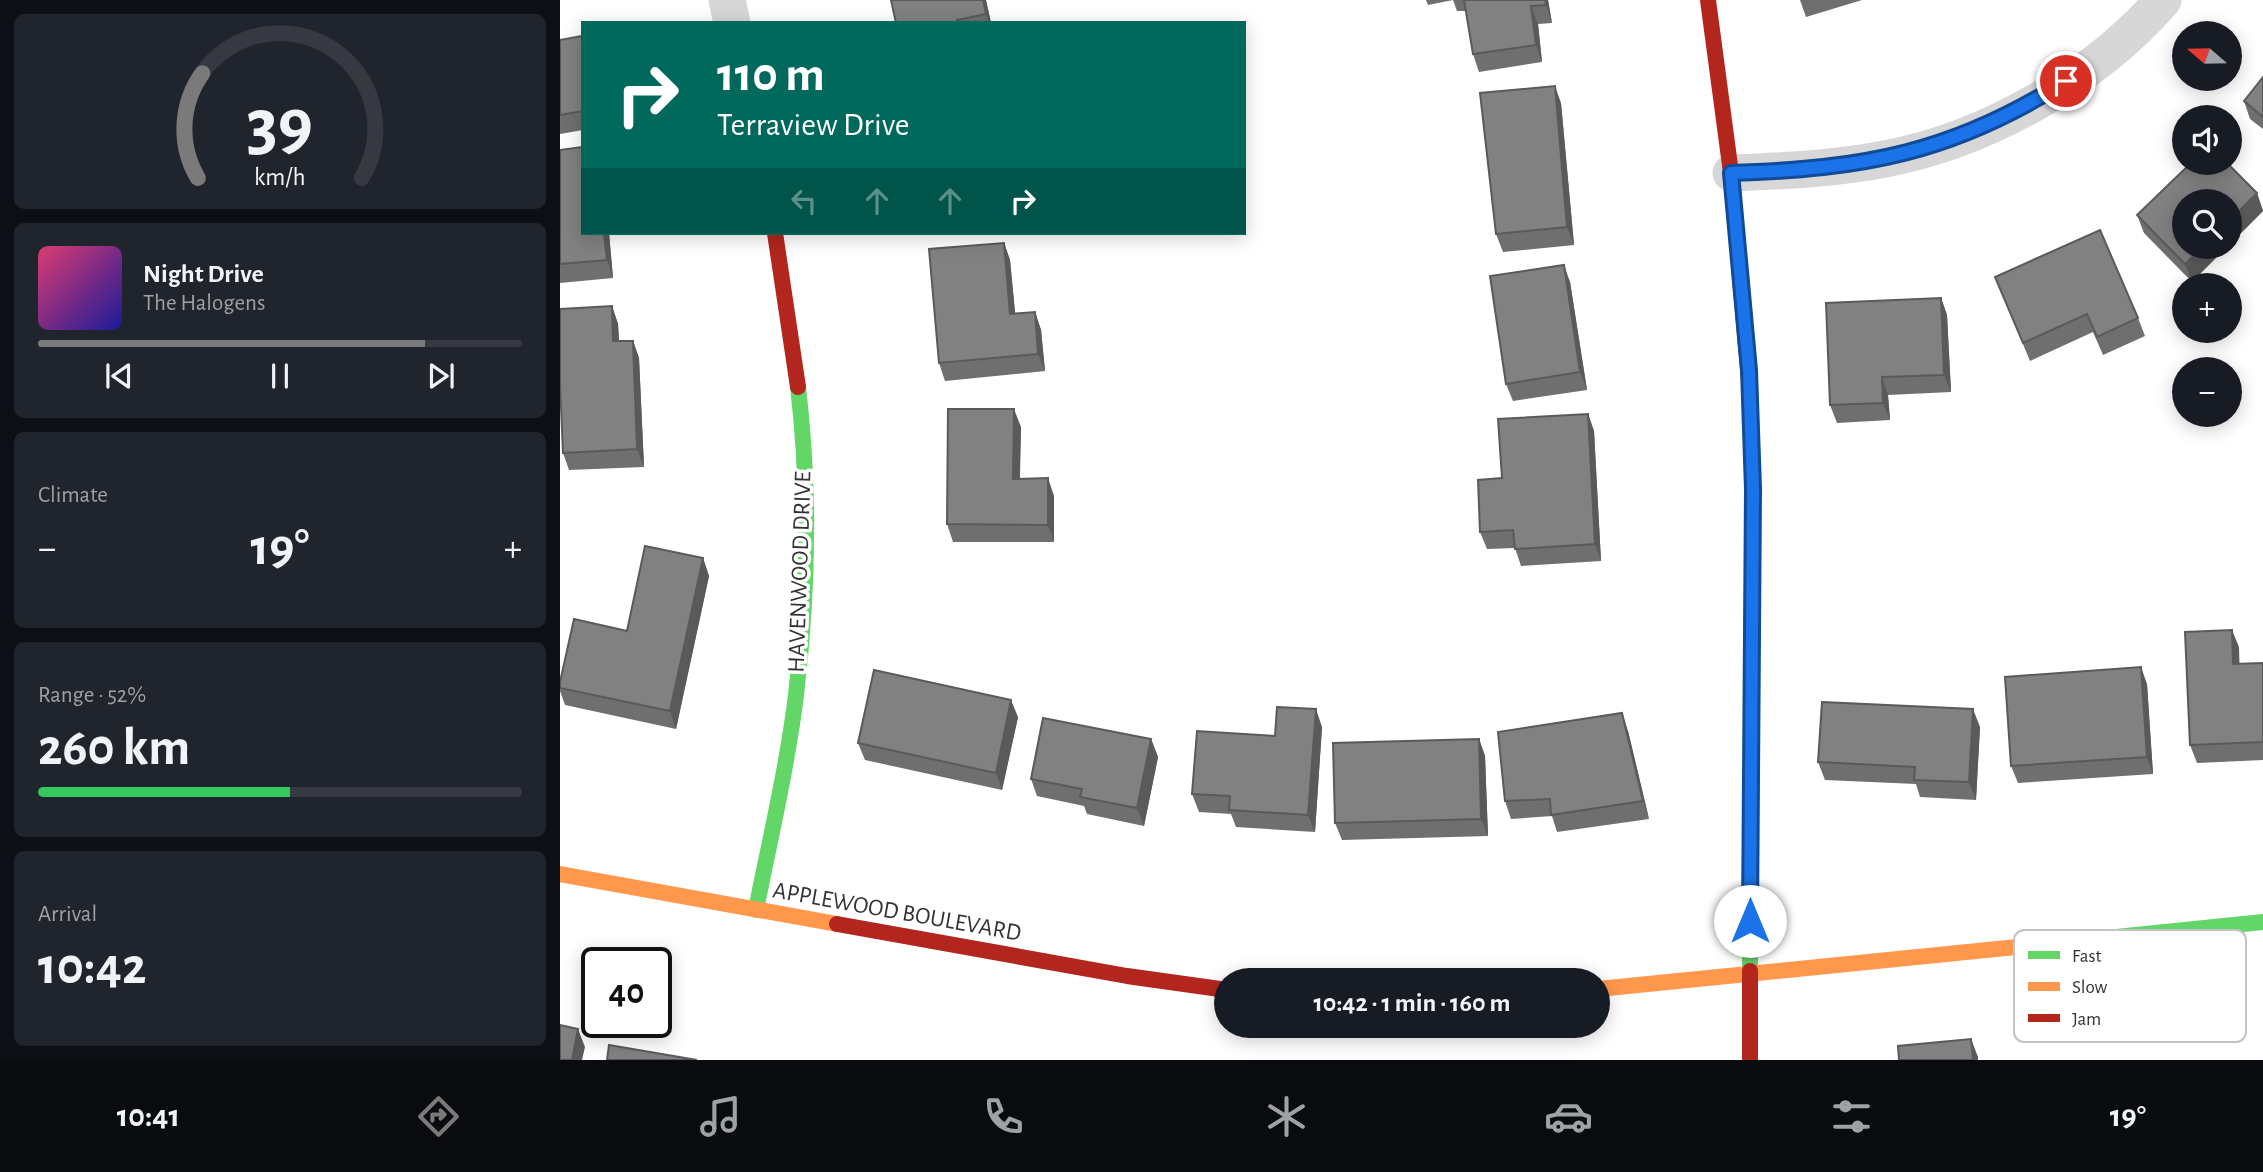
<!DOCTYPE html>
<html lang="en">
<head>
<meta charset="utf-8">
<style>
  body { margin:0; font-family:"Alegreya Sans",sans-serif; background:#20242c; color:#f1f3f6; height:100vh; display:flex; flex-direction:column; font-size:26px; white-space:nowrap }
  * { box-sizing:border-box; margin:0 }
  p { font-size:23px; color:#9ea1a6 }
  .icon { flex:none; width:38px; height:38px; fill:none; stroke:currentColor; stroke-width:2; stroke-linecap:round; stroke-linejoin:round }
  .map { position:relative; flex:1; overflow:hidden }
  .sheet { display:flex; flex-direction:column; gap:14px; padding:14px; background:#0d0f14; width:560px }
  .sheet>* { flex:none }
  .guide { position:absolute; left:21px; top:21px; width:665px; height:214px; border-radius:0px; box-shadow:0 4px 18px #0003; background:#00695c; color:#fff; overflow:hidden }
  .needle { width:46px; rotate:290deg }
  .controls { position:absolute; left:1612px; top:21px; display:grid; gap:14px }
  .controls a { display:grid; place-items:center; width:70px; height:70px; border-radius:50%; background:#171b24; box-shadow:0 4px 18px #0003; font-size:35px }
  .speed { position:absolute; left:21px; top:947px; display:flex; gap:14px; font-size:35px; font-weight:700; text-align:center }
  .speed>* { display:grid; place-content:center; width:91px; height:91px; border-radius:50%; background:#171b24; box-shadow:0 4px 18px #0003; line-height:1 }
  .speed .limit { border:4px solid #111; border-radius:10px; background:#fff; color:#111 }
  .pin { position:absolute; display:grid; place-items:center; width:60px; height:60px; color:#fff; margin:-30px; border:4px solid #fff; border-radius:50%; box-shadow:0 2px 7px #0007 }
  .me { position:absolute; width:77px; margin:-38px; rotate:0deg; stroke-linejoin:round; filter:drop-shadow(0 0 5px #0008) }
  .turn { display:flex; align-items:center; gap:24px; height:147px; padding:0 21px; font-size:32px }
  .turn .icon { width:91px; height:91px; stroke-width:2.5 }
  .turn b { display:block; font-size:49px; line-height:60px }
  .lanes { display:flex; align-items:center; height:66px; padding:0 21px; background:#0003; justify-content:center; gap:35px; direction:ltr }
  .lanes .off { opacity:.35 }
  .big { font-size:52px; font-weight:700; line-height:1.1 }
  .sheet .tile { flex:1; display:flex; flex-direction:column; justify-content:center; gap:10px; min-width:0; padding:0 24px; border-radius:10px; background:#20242c }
  .sheet .dial { align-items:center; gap:0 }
  .dial svg { height:182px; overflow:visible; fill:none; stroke:#363941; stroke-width:7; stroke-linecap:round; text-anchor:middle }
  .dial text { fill:#f1f3f6; stroke:none }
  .song { display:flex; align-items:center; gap:21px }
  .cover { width:84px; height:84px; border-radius:10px; background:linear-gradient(135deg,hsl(340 70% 55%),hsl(240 70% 35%)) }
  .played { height:7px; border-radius:4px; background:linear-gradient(90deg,#7a7a7a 80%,#363941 80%) }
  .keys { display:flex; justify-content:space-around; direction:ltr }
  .heat { display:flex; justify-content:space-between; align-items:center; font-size:38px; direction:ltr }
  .charge { height:10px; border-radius:5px; background:linear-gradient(90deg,#34c759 52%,#363941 0) }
  .trip { position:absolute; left:654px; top:968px; width:396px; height:70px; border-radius:35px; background:#171b24; box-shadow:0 4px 18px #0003; font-weight:700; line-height:70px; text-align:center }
  .dock { display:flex; height:112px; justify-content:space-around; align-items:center; background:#090b0e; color:#9ea1a6 }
  .dock .icon { width:49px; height:49px }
  .dock .on { color:#7a7a7a }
  .dock b { font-size:32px; color:#f1f3f6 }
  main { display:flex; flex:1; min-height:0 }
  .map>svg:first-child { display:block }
</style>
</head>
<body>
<main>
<section class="sheet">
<div class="tile dial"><svg viewBox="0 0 100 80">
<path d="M14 69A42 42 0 1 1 86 69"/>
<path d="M14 69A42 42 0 0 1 16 23" stroke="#7a7a7a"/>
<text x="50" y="56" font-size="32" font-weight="700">39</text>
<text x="50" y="72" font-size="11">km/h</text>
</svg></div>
<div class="tile">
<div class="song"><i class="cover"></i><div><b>Night Drive</b><p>The Halogens</p></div></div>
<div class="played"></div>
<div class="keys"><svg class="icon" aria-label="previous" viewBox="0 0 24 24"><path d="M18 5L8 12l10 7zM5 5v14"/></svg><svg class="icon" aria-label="pause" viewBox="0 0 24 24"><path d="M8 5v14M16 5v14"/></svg><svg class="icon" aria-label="next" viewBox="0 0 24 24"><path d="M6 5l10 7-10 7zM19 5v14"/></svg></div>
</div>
<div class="tile"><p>Climate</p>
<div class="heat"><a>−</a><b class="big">19°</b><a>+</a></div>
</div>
<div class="tile"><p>Range · 52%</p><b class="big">260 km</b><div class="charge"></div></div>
<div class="tile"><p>Arrival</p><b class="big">10:42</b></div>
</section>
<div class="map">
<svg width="1703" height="1060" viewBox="0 0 1703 1060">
  <rect width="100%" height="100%" fill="#fff"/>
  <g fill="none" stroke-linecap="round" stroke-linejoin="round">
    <g stroke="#d7d7d7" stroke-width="37">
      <path d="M167 0 172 23"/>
      <path d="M1171 173C1223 171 1273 169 1325 159 1427 140 1535 78 1603 0"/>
    </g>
    <g stroke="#63d668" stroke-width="16">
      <path d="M1189 381 1193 489 1190 971"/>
      <path d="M196 910C210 839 227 768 236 695 248 594 250 489 238 387"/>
      <path d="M1517 941 1703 922"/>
    </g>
    <g stroke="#ff974d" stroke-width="16">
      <path d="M0 874 277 924"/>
      <path d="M1038 989 1517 941"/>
    </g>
    <g stroke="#b3261e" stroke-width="16">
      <path d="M1148 0 1171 173 1189 381"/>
      <path d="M215 233 238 387"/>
      <path d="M277 924 567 976 667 990"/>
      <path d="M1190 1060V971"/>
    </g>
  </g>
  <g fill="#6f6f6f">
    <path d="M426 0 431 23H336Z"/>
    <path d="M866 0H893L868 5Z"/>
    <path d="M893 0H988L992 23 978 24 982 62 919 72 913 54 906 11H897Z"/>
    <path d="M1240 0H1302L1246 17Z"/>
    <path d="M23 38V130L0 134V40Z"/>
    <path d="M1703 77V129L1690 119 1684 101Z"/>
    <path d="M1001 103 1014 245 943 252 936 234Z"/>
    <path d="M0 150 49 233 53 278 0 283Z"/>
    <path d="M1697 193 1703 211 1670 244V201L1632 282 1584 233 1577 215Z"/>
    <path d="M444 243 450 260 455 314 475 312 481 330 485 371 385 381 379 363Z"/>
    <path d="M1435 277 1578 318 1585 336 1543 355 1533 332 1470 361Z"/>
    <path d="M1010 282 1027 390 953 401 946 384Z"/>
    <path d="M1381 298 1387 315 1391 392 1328 395 1330 420 1277 423 1270 405Z"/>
    <path d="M52 306 58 324 59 341H73L79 358 84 467 9 470 3 453Z"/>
    <path d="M1028 414 1034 431 1041 561 961 566 955 548 927 549 920 532 942 478Z"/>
    <path d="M461 427 460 478 494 496V542H393L387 524Z"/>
    <path d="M143 558 149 576 116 729 5 705 0 691V682L67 631Z"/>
    <path d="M1679 647V664L1703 663V760L1637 763 1630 745Z"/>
    <path d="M1587 684 1593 774 1458 783 1451 766Z"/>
    <path d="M458 717 442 790 305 760 298 743Z"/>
    <path d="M762 727 755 832 676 827 671 814 639 812 632 794 715 736Z"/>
    <path d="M1420 727 1416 800 1360 797 1356 784 1265 780 1258 762Z"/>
    <path d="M1068 731 1089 819 997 832 992 816 951 819 945 801Z"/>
    <path d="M591 739 598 757 584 826 527 814 524 806 477 796 471 779Z"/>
    <path d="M919 739 925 756 928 836 782 840 775 823Z"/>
  </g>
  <g fill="#5a5a5a">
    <path d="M423 0H426L431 23H429L426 14Z"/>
    <path d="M985 0H988L992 23 986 5Z"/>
    <path d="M971 6 978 24 982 62 976 45Z"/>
    <path d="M995 86 1001 103 1014 245 1007 227Z"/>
    <path d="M1697 193 1703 211 1670 244V220Z"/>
    <path d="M44 233H49L53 278 47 260Z"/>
    <path d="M444 243 450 260 457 332 450 314Z"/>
    <path d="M1643 247H1667L1632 282 1625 264Z"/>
    <path d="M1004 265 1010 282 1027 390 1020 372Z"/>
    <path d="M1381 298 1387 315 1391 392 1384 375Z"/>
    <path d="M52 306 58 324 60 359 53 341Z"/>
    <path d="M475 312 481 330 485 371 478 354Z"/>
    <path d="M73 341 79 358 84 467 77 449Z"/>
    <path d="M1322 377 1328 395 1330 420 1323 403Z"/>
    <path d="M454 409 461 427 459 496 453 479Z"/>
    <path d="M1028 414 1034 431 1041 561 1035 544Z"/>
    <path d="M488 478 494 496V542L488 525Z"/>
    <path d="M143 558 149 576 116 729 110 711Z"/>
    <path d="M1672 630 1679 647 1680 682 1673 664Z"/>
    <path d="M1581 667 1587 684 1593 774 1587 757Z"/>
    <path d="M451 700 458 717 442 790 436 773Z"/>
    <path d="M756 709 762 727 755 832 748 815Z"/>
    <path d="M1413 709 1420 727 1416 800 1409 782Z"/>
    <path d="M1062 713 1068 731 1089 819 1083 801Z"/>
    <path d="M591 739 598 757 584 826 577 808Z"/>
    <path d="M919 739 925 756 928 836 921 819Z"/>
    <path d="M18 1029 25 1047 22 1060H12Z"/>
    <path d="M1411 1039 1418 1057V1060H1413Z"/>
  </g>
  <g fill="#818181" stroke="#5a5a5a" stroke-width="2">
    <path d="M331 0H423L426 14 397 20 398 23H336Z"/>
    <path d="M904 0H985L986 5 971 6 976 45 913 54Z"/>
    <path d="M22 36 23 111 0 115V40Z"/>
    <path d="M1703 77V117L1684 101Z"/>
    <path d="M995 86 1007 227 936 234 920 93Z"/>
    <path d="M23 147V233H44L47 260 0 264V150Z"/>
    <path d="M1631 163H1667L1697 193 1670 220V201H1624V247H1643L1625 264 1577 215Z"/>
    <path d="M1540 230 1578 318 1537 337 1527 314 1463 343 1435 277Z"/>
    <path d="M444 243 450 314 475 312 478 354 379 363 369 249Z"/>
    <path d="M1004 265 1020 372 946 384 930 276Z"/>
    <path d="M1381 298 1384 375 1322 377 1323 403 1270 405 1266 303Z"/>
    <path d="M52 306 53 341H73L77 449 3 453 0 384V309Z"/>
    <path d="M388 409H454L453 479 488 478V525L387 524Z"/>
    <path d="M1028 414 1035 544 955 549 953 530 920 532 918 480 942 478 938 419Z"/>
    <path d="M85 546 143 558 110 711 0 688V682L14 619 67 631Z"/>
    <path d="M1672 630 1673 664 1703 663V742L1630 745 1625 632Z"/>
    <path d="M1581 667 1587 757 1451 766 1445 677Z"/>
    <path d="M314 670 451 700 436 773 298 743Z"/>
    <path d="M1262 702 1413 709 1409 782 1354 780 1355 767 1258 762Z"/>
    <path d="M717 707 756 709 748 815 669 810 670 796 632 794 637 731 715 736Z"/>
    <path d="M1062 713 1083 801 991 815 990 799 945 801 938 732Z"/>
    <path d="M483 718 591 739 577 808 520 797 522 789 471 779Z"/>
    <path d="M919 739 921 819 775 823 773 743Z"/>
    <path d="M0 1025 18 1029 12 1060H0Z"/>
    <path d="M1411 1039 1413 1060H1339L1338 1046Z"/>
    <path d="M49 1045 137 1060H47Z"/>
  </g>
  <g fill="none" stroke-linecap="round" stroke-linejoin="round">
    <defs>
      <path id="route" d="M1190 921 1193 489 1189 370 1171 173C1303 169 1393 153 1506 81"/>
    </defs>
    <use href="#route" stroke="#114b97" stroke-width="18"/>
    <use href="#route" stroke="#1a73e8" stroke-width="12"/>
  </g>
  <g text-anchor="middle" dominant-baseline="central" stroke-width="7" stroke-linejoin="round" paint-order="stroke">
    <g font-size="24" fill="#333" stroke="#fff">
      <text transform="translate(240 572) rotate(-88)">HAVENWOOD DRIVE</text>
      <text transform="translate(337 912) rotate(10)">APPLEWOOD BOULEVARD</text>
    </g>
  </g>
  <rect x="1454" y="930" width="232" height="112" rx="10" fill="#fff" stroke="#c2c2c2" stroke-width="2"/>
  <rect x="1468" y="951" width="32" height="8" fill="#63d668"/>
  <rect x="1468" y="982" width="32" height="9" fill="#ff974d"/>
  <rect x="1468" y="1014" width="32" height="8" fill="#b3261e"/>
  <g font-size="19" fill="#333">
    <text x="1512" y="962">Fast</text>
    <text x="1512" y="993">Slow</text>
    <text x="1512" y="1025">Jam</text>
  </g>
</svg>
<div class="controls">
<a><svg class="needle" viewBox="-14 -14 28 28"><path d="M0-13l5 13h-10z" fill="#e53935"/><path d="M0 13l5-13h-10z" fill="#9ea1a6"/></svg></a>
<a><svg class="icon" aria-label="sound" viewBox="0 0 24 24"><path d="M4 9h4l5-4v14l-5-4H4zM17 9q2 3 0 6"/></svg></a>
<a><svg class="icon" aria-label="search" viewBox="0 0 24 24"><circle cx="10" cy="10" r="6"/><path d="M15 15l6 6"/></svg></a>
<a>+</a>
<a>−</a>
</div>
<div class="speed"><div class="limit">40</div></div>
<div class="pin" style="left:1506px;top:81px;background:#d93025"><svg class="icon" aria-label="arrive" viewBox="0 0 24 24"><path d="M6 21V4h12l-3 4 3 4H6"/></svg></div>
<svg class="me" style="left:1190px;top:921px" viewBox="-20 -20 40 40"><circle r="19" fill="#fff"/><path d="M0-13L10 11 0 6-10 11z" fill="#1a73e8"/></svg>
<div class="trip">10:42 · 1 min · 160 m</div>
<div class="guide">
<div class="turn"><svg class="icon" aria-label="right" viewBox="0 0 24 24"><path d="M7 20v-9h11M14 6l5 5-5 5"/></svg><div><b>110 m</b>Terraview Drive</div></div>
<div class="lanes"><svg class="icon off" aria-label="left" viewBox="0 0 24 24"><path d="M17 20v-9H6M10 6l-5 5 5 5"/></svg><svg class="icon off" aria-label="ahead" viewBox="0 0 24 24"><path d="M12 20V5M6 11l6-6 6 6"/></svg><svg class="icon off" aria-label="ahead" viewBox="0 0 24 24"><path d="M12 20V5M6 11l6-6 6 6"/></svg><svg class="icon" aria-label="right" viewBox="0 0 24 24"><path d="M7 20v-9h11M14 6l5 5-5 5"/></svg></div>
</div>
</div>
</main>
<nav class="dock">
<b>10:41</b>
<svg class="icon on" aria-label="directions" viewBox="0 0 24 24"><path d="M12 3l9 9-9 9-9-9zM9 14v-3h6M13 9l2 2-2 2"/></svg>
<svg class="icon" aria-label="music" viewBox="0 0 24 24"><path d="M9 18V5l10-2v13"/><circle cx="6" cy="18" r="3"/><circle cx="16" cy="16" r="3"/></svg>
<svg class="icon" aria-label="phone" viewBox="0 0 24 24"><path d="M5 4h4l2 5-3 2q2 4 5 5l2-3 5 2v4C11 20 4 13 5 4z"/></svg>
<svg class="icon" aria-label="climate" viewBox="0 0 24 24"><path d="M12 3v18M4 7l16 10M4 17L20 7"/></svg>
<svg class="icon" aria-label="car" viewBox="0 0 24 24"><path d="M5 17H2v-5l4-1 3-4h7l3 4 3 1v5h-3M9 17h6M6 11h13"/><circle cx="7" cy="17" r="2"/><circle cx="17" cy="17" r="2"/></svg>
<svg class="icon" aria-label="filters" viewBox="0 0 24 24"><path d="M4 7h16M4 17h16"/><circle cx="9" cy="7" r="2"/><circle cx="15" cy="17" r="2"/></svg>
<b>19°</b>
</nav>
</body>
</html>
